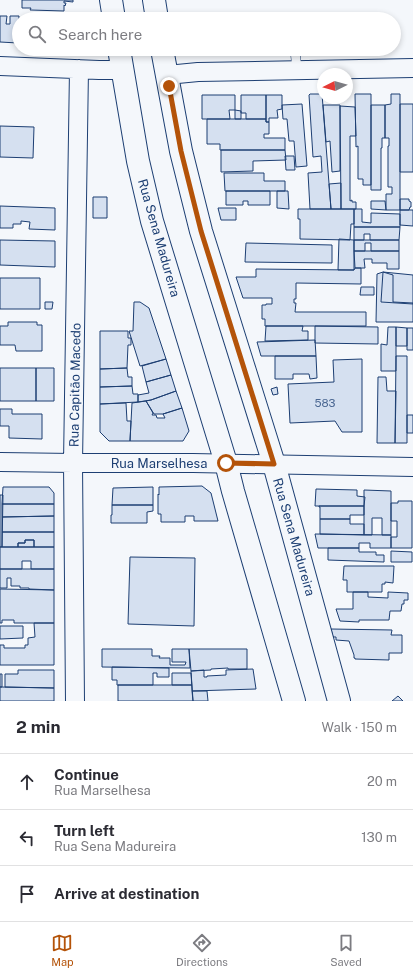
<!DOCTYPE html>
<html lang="en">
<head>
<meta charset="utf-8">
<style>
  :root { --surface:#fff; --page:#f7f7f7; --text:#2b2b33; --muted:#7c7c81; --line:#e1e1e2; --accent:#b45309 }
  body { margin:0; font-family:"Public Sans",sans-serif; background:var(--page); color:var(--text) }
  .compass { position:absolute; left:317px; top:68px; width:36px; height:36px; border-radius:50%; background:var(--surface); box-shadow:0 2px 6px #0003; rotate:265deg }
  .stop { position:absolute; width:12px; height:12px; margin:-9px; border:3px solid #b45309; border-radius:50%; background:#fff }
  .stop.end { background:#b45309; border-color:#fff; box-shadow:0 1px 4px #0008 }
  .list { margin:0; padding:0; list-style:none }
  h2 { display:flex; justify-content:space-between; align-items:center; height:52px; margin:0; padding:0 16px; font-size:17px }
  h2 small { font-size:13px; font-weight:400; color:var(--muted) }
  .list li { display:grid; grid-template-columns:26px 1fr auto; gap:12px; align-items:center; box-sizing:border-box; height:56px; padding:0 16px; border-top:1px solid var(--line) }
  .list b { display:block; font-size:15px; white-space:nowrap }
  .list p { margin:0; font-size:13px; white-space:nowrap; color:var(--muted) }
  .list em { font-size:13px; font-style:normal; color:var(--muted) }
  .icon { flex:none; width:22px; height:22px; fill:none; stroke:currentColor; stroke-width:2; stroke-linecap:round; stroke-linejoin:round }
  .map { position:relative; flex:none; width:413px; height:701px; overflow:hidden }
  .search { position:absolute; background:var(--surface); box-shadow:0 2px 6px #0003; left:12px; right:12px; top:12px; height:44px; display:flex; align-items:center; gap:10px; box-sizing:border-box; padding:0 14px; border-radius:22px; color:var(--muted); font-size:15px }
  .sheet { height:220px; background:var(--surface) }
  nav { display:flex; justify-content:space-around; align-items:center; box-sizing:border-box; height:56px; border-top:1px solid var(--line); background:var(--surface); font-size:11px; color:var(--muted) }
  nav a { display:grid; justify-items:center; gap:2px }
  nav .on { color:var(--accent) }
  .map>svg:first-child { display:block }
  .building { fill:#d5e0f0; stroke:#1d3f73 }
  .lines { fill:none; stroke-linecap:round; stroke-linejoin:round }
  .service-casing { stroke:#1d3f73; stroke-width:10 }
  .minor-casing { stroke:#1d3f73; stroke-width:20 }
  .primary-casing { stroke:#1d3f73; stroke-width:24 }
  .service { stroke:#f4f7fb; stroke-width:9 }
  .minor { stroke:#f4f7fb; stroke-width:18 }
  .primary { stroke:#f4f7fb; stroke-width:22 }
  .route { stroke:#b45309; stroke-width:5 }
  .labels { text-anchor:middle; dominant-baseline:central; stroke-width:3; stroke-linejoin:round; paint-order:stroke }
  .number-label { font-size:11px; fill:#4b6792 }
  .street-label { font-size:13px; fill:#1d3f73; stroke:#f4f7fb }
</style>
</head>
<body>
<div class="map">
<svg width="413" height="701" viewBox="0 0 413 701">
  <rect width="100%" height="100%" fill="#f4f7fb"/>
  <path class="building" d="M22 0H73V2L64 1V3H66L65 6 64 5V11L30 10 31 8H22Z
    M0 16H7L6 24H10V16H19L18 43 0 42Z
    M310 94H322L331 209H310L308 173 322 172 321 156 313 157 309 95Z
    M355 94H371V185H363V179H358V146L356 147Z
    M391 94H400V210H386V194H392V187H388V146H389V138H385V105L391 104Z
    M202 95H235V110H229L230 119H202Z
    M241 95H266V119H246V113H241Z
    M266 95H282V109L277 110 278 118H269V122H266Z
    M302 104 307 166 296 167 294 141H289L287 119H283L282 105Z
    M400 104H413V172H400Z
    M323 105H340V171L332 172 330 141 326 142Z
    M371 105H385V138H382V148H381V190H371Z
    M340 106 355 107 356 136H350V201L352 200V202H356V209H341Z
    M235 110 241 111V119H235Z
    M207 119H266V122H269V134H264V138H285V150H220V144H207Z
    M0 126 34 127 33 158 0 157Z
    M221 150H285L286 160 253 161V171L221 172Z
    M285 156H294L295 170H286Z
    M224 173H264V181H285V191H225Z
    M341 183V209H331L329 184Z
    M226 191H270V205H248V201H243V205H226Z
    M277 191H288L289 209 277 208Z
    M93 197H107V218H93Z
    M400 199H409V201L411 202V207H410L409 210H400Z
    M371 201H385L386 210 371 209Z
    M0 206 55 208V230L29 229 30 222 21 221V224H13V228H0Z
    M218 208H236V220H221Z
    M298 209H354V224H351L350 240 300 239V219H298Z
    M354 209H362V222L371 223V213L400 214V227H354Z
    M400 210H413V226L400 225Z
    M354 227H400L399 240H370V234H364V240H354Z
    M339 239 354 240V270H338Z
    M0 240 55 241V267L0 265Z
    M354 240H399V251H371V243H365V251H354Z
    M246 243 332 245V263L245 262Z
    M354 251H399V269H387V263H372V259H364L365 268H355Z
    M355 268H361V284L296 283V299H294V303H296L295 312H366V326H265V319H262V305H266V304H272V298H243L236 277H256V269L354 270Z
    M383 272 393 275V302L413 303V322H376L377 274Z
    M383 272 413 275V304L381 302Z
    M0 278H40V309H0Z
    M361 287H374V295H360Z
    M45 302H53L52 309H45Z
    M134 302H140L149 308 166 359 140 366 129 331H133Z
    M8 322H37V325H42V351H16L15 345H0V326H8Z
    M266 326H303L302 331H308V340L265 341Z
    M315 326 378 327V344L315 343Z
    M388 327H396V371H381V344L387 345Z
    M396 327 407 328V346H396Z
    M407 328H413V350H407Z
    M100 331H128V338H131V345H128L127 368 100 369Z
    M315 340 316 356H261L257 342Z
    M275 356H316L317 378 310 379 309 374H293V379H275Z
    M396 356H407V443H395Z
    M166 359 171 375 146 382 142 366Z
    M362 359V432H342L335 421 290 423 288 384 334 382 333 360Z
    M0 368H36V401H0Z
    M36 368H54V401H36Z
    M127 368 128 377H132V386L100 387V369Z
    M171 375 176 391 151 400 138 402V395L149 393 146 382Z
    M378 377H386L387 391H396L395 443H377Z
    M132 386 133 394H138V402L100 404V387Z
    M277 387 278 394 273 395 271 389Z
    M176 391 182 408 163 414H154L146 401 151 400Z
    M146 401 153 413 152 415H156L157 418H165L163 414 182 408 189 431 183 441H130L132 403Z
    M126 403 127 421H131L130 441H109L100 432V404Z
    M0 409H12V414H42V439L9 438V426H0Z
    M407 415H413V433H407Z
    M202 486 211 493 218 521H194V516H185V522H161V514H158V494L159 495V487Z
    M3 487H49L54 493V504H2Z
    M153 487V505H112L113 488Z
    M316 489 357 490V496L365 497 364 506H315Z
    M364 490 391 491V535H382V518H372V535H364Z
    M0 495H3L2 547H0Z
    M398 501H412V548H391V537H397V521H391V503H398Z
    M2 504H54V516L2 517Z
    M112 505H153V511L147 512V523H111V515H112Z
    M319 506H364V515H350V519H320V507H319Z
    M54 516V532H2V517Z
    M320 519H350V524H364V535L320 534Z
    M2 532H54V547H34V540H25V543H18V547H2Z
    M315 534 391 535V548H370V543H359V548H318Z
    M25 540H34V547H18V543H25Z
    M0 547H54V569H31V561H22V569H0Z
    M328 548H359V552H376V555H384V562L328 560Z
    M391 551 412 552V562H391Z
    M130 557 195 558 194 626 128 624Z
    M344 566H394L393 583 385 582V584H382V592H347V580H343Z
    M0 569H54V590L29 589V588H20V586H11V578H7V588H0Z
    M0 589 54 590V623H14V620H2V623H0Z
    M353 592H368V597L388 598V592L408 593V600H404V604H402L401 611H390L389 620H359V622L340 621 336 609H353Z
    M34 623H54V665H0V645H4V648H25V645H28V638L35 637Z
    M0 626H23V638L0 639Z
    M331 629 392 630 391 635H402V653H389V660L355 659V658H354V655L349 641 336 640V637H333Z
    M102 649H152V656H160L159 658H170V665H185L186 662H172V649H189L190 668 102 667Z
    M189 649H247V669H228V668L211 669V670L191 671Z
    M112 667 169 668V677H157V673H153V685H117V680H112Z
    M253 669 256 689 192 691 191 671 204 670V677H207V676L226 675V670Z
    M18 670H54V688L5 687V674H18Z
    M172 673H191L192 685H172Z
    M0 674H2V687H0Z
    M118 685H192L193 701H118Z
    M0 687 54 688V701H0Z
    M192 691H207L208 701H193Z
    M398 696 403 701H392Z"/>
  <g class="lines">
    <g class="service-casing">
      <path id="service" d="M295 50 297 70"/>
    </g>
    <g class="minor-casing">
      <path id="minor" d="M0 66 99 70H122
        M167 75 198 72 413 68
        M0 462 73 463H193L413 467
        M75 701 73 463 79 69"/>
    </g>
    <g class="primary-casing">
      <path id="primary" d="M111 0 114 19
        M154 0 157 19
        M119 49 138 161 152 221 226 463 233 491 294 701
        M162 49 181 151 201 231 274 464 339 701"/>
    </g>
    <use href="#service" class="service"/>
    <use href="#minor" class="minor"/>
    <use href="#primary" class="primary"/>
  </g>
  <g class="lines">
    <path class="route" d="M169 86 181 151 201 231 274 464 226 463"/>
  </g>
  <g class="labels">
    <g class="number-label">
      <text x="325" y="403">583</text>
    </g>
    <g class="street-label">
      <text transform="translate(159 238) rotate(74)">Rua Sena Madureira</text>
      <text transform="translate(75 385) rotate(-89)">Rua Capitão Macedo</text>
      <text x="159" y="463">Rua Marselhesa</text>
      <text transform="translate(294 537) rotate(74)">Rua Sena Madureira</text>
    </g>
  </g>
</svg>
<svg class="compass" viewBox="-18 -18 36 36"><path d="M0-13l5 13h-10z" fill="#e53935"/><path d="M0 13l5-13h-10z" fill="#7c7c81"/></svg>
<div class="stop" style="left:226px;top:463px"></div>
<div class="stop end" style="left:169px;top:86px"></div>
<div class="search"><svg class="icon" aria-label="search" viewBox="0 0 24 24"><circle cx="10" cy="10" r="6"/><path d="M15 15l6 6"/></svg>Search here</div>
</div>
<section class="sheet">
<h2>2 min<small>Walk · 150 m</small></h2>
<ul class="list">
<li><svg class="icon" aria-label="ahead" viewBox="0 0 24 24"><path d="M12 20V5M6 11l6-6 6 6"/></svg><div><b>Continue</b><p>Rua Marselhesa</p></div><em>20 m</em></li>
<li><svg class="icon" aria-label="left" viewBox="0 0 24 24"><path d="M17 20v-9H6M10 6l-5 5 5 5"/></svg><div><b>Turn left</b><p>Rua Sena Madureira</p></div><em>130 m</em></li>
<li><svg class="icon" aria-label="arrive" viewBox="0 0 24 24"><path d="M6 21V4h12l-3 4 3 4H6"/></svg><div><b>Arrive at destination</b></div></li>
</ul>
</section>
<nav>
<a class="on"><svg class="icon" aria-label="map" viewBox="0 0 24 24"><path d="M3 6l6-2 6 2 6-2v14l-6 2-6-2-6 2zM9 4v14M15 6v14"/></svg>Map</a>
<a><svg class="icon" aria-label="directions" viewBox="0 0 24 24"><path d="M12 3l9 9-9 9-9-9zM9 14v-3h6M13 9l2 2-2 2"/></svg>Directions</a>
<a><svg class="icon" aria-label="saved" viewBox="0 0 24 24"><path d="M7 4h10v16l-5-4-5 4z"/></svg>Saved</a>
</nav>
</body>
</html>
